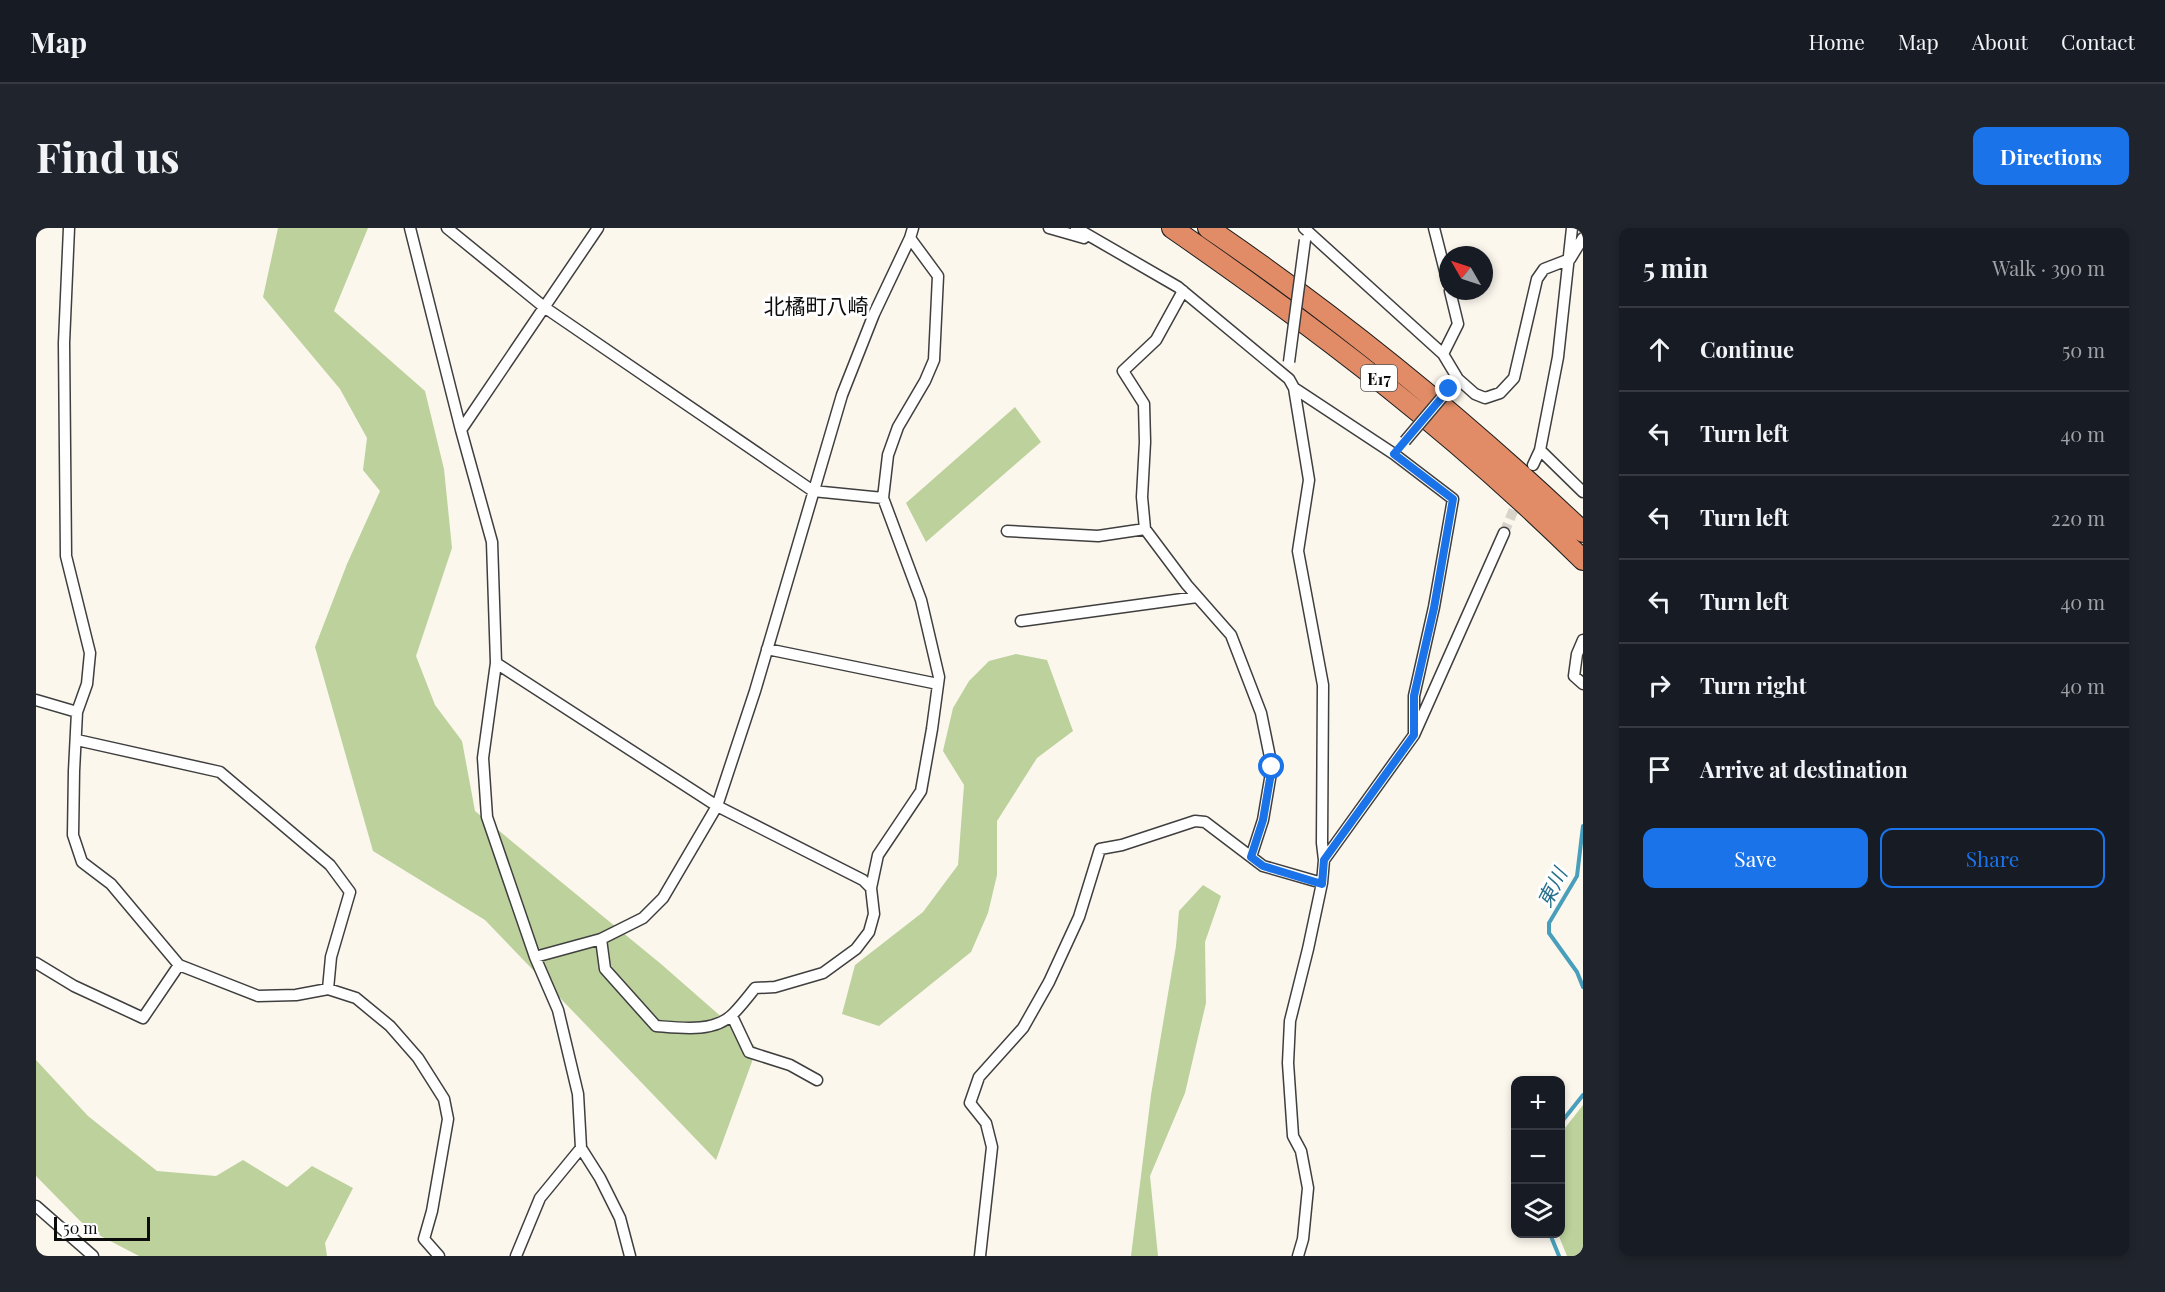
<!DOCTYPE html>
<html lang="en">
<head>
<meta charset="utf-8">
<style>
  :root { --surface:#171b24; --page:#20242c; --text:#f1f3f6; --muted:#9ea1a6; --line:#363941; --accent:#1a73e8 }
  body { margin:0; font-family:"Playfair Display","Noto Sans JP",serif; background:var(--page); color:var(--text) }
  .controls { position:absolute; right:18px; bottom:18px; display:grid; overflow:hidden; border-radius:12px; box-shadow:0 3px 9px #0003 }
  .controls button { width:54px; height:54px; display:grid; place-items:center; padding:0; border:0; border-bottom:2px solid var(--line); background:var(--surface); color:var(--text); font:30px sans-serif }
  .compass { position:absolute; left:1403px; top:18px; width:54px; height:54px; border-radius:50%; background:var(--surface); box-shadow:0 3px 9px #0003; rotate:309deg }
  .scale { position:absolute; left:18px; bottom:15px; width:96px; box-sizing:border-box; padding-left:6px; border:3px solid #0c0c0c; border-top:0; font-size:16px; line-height:21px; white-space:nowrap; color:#0c0c0c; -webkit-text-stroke:4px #fff; paint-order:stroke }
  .stop { position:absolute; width:18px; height:18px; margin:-14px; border:4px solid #1a73e8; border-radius:50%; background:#fff }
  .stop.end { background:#1a73e8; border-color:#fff; box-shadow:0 2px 6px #0008 }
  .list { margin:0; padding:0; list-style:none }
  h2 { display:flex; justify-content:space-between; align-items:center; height:78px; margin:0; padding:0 24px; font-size:26px }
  h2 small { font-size:20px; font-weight:400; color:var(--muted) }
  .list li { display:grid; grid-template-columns:39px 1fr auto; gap:18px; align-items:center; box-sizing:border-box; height:84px; padding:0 24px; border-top:2px solid var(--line) }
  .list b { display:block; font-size:22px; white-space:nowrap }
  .list em { font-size:20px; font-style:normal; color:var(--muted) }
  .actions { display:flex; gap:12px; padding:18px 24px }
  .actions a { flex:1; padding:14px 0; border:2px solid var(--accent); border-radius:12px; text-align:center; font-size:21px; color:var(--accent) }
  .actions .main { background:var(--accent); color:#fff }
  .icon { flex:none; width:33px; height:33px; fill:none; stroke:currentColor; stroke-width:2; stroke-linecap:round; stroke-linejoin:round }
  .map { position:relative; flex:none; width:1547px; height:1028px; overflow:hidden; border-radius:12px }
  header { display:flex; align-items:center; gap:36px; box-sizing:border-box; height:84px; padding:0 30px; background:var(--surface); border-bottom:2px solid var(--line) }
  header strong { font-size:28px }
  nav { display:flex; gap:33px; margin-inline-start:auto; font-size:21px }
  .intro { display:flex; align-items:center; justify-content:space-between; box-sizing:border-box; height:144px; padding:0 36px }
  h1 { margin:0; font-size:42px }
  .button { padding:15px 27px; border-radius:12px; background:var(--accent); color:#fff; font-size:21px; font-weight:700 }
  main { display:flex; gap:36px; padding:0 36px }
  aside { flex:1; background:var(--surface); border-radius:12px; box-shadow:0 3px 9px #0003 }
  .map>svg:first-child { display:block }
  .forest { fill:#bcd19c }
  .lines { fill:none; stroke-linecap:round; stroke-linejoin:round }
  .stream { stroke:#499fbb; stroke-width:4 }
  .minor-tunnel { stroke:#d8d4cb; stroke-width:10; stroke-dasharray:10 5; stroke-linecap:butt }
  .minor-casing { stroke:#3f3f3f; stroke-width:13 }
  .motorway-casing { stroke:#1d1d1d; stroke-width:22 }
  .minor { stroke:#fff; stroke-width:10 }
  .motorway { stroke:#e18c66; stroke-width:20 }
  .minor-bridge-casing { stroke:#3f3f3f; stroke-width:13; stroke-linecap:butt }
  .minor-bridge { stroke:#fff; stroke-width:10 }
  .route { stroke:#1a73e8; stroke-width:8 }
  .labels { text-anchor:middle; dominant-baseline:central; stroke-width:6; stroke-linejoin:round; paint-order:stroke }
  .shield { fill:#fff; stroke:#555; stroke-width:1.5 }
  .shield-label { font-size:16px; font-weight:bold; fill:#0c0c0c }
  .water-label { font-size:20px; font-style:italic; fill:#266f8c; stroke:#fff }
  .quarter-label { font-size:21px; fill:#0c0c0c; stroke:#fff }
</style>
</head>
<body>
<header>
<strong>Map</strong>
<nav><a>Home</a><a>Map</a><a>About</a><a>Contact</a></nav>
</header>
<div class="intro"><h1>Find us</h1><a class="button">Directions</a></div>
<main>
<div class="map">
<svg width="1547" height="1028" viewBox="0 0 1547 1028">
  <rect width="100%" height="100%" fill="#fcf7ed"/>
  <path class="forest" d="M242 0H332L298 83 389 163 408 241 416 320 380 428 399 477 426 513 439 583 625 736 721 820 680 932 449 692 337 623 279 419 311 336 344 263 327 242 331 210 304 161 227 69Z
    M979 179 1005 214 890 314 870 275Z
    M980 426 1011 432 1037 503 1001 530 961 593V647L952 685 935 724 843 798 806 786 819 737 887 684 922 637 928 557 907 523 917 480 933 453 953 433Z
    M1167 657 1185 668 1169 714 1170 775 1149 865 1114 948 1122 1028H1095L1115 867 1140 718 1143 683Z
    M0 832 52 888 121 943 180 948 207 932 251 959 276 938 317 960 289 1015 291 1028H103L53 1002 0 948Z
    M1547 877V1028H1531L1522 1006H1524L1525 905Z"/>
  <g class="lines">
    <path class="stream" d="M1547 598 1541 648 1513 695V705L1541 744 1547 759
      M1524 896 1547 867
      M1514 1006 1523 1028"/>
    <path class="minor-tunnel" d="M1468 305 1483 269"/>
    <g class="minor-casing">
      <path id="minor" d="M33 0 28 115 30 328 54 425 51 456 41 484 38 543 37 607 46 634 75 656 143 737 222 768 260 767 292 761 320 770 354 798 382 830 408 871 412 891 396 983 388 1011 403 1028
        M374 0 425 202 456 314 460 435 447 530 451 589 499 729 522 782 542 866 545 920 564 950 584 990 594 1028
        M411 0 508 79 777 263 847 270
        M1013 0 1048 10
        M1040 0 1142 59 1253 151 1258 160 1273 252 1262 323 1287 457 1286 615 1288 632 1286 655 1272 721 1254 793 1252 835 1257 908 1265 923 1272 960 1267 1011 1262 1028
        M1268 0 1407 126 1422 151 1439 166 1449 170 1464 165 1478 150 1501 51 1508 41 1534 31 1547 10
        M1398 0 1412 55
        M1147 63 1120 112 1087 143 1108 176 1109 214 1106 269 1109 301 1151 357 1195 407 1225 485 1236 539 1227 592 1215 629
        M1407 126 1422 96 1414 63
        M1258 160 1358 226 1417 271 1398 379 1378 468V507
        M425 202 562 0
        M1504 222 1547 264
        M1497 237 1504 222 1522 129 1536 0
        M971 303 1062 308 1109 301
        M985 393 1161 369
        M1547 412 1541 426 1538 448 1547 456
        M731 421 902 456
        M460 435 681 578 827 652 835 660
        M0 472 41 484
        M41 512 184 544 294 637 314 664 295 729 292 761
        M1288 632 1378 507 1468 305
        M565 711 569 741 620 798C645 800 678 805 697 786 705 778 712 769 719 760L739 759 787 745 820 721 833 704 838 686 835 660 842 627 885 563 896 501 903 449 885 372 847 270 852 227 862 199 889 153 898 132 902 48 874 10 877 0
        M499 729 565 711 607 690 627 670 681 578 719 463 806 167 838 86 874 10
        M0 735 38 758 107 790 143 737
        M696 788 713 824 754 837 781 852
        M0 978 57 1028
        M480 1028 504 970 545 920
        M944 1028 956 919 950 895 934 875 943 849 987 800 1013 754 1043 689 1064 621 1086 617 1159 593 1169 594 1227 638 1286 655"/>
    </g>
    <g class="motorway-casing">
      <path id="motorway" d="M1136 0C1282 101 1421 207 1547 332
        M1172 0C1307 92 1428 191 1547 304"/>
    </g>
    <use href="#minor" class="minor"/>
    <use href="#motorway" class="motorway"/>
    <g class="minor-bridge-casing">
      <path id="minor-bridge" d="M1253 134 1269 12
        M1369 213 1413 161"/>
    </g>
    <use href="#minor-bridge" class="minor-bridge"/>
  </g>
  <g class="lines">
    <path class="route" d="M1236 539 1227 592 1215 629 1227 638 1286 656 1288 632 1378 507V468L1398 380 1417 271 1358 226 1413 161"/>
  </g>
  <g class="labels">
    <rect class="shield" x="1325" y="137" width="36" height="26" rx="4.5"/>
    <g class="shield-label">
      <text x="1343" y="150">E17</text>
    </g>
    <g class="water-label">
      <text transform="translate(1515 659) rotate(-63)">東川</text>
    </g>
    <g class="quarter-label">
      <text x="780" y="77">北橘町八崎</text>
    </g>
  </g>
</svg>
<div class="controls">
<button>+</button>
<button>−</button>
<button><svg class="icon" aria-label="layers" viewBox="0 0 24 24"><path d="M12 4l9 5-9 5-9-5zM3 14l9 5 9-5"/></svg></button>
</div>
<svg class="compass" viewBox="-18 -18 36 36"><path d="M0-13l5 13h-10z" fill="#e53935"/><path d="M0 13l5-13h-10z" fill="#9ea1a6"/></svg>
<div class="scale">50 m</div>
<div class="stop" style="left:1236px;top:539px"></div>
<div class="stop end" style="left:1413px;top:161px"></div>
</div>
<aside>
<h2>5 min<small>Walk · 390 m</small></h2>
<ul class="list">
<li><svg class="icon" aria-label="ahead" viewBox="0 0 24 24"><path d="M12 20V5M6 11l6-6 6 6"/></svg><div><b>Continue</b></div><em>50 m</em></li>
<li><svg class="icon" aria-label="left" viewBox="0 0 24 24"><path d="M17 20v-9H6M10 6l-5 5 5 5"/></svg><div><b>Turn left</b></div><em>40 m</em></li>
<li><svg class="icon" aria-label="left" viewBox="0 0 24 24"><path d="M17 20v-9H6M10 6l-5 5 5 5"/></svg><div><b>Turn left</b></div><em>220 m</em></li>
<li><svg class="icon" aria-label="left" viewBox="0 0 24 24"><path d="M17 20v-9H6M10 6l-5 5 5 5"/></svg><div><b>Turn left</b></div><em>40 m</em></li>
<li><svg class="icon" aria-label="right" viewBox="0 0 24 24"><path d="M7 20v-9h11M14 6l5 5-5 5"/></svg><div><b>Turn right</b></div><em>40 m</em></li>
<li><svg class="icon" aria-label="arrive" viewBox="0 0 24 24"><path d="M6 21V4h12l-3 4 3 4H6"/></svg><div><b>Arrive at destination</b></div></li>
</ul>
<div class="actions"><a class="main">Save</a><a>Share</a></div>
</aside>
</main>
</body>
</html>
